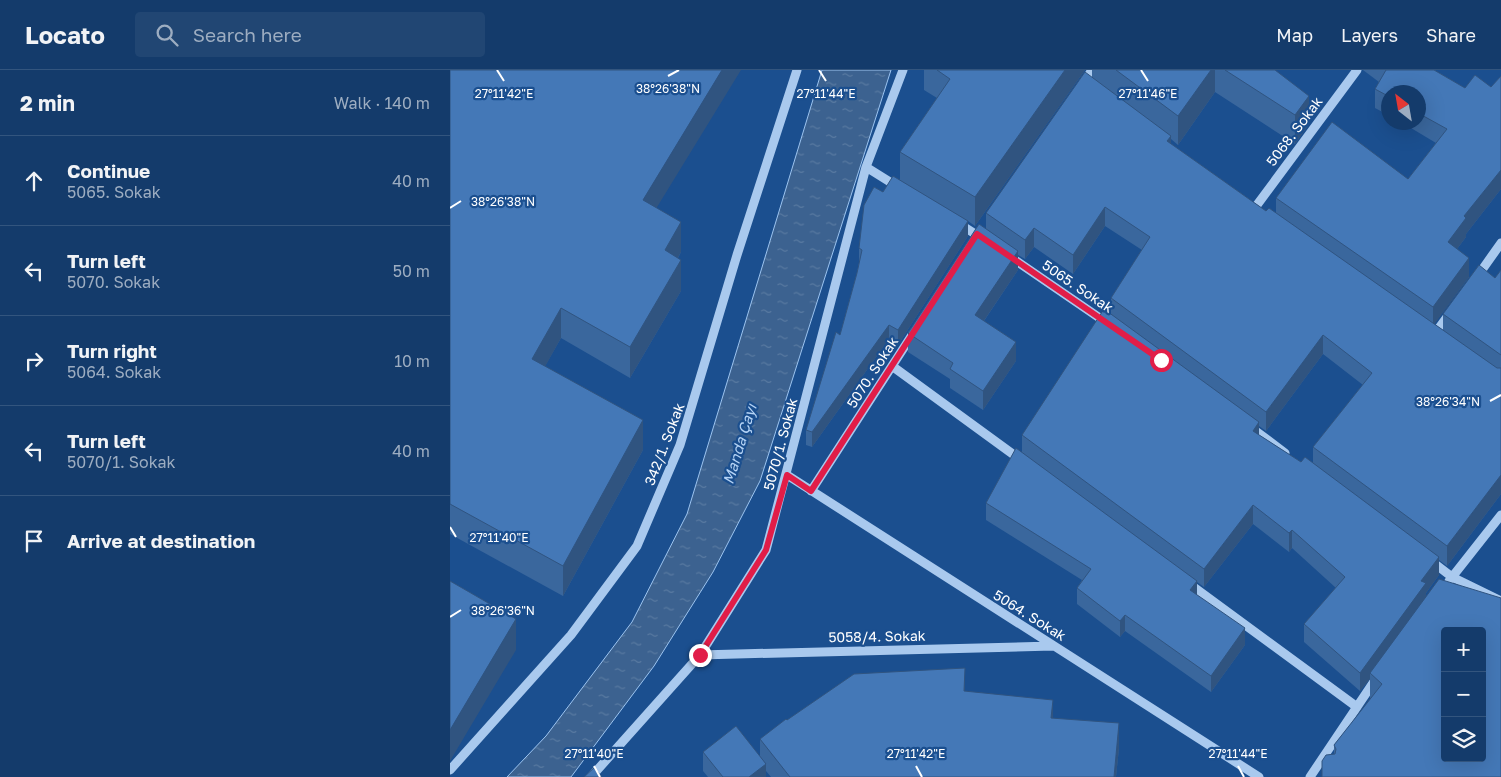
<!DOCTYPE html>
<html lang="en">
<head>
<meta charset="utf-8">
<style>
  :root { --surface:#143b6b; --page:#214673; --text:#f1f3f6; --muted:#9dadc1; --line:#33557e }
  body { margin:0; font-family:"Golos Text",sans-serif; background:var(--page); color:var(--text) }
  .controls { position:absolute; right:15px; bottom:15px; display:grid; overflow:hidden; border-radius:5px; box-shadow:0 5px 20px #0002 }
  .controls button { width:45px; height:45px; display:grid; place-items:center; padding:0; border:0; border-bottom:1px solid var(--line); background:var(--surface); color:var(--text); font:25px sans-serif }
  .compass { position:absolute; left:931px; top:15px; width:45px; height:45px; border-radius:50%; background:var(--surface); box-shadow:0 5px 20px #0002; rotate:329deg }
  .stop { position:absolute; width:15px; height:15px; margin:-11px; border:4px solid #e11d48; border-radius:50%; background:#fff }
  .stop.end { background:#e11d48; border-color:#fff; box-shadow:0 1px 5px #0008 }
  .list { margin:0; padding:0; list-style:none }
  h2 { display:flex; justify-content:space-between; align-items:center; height:65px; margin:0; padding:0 20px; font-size:21px }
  h2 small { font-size:16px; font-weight:400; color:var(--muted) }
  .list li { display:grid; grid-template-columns:32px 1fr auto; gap:15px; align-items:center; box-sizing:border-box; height:90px; padding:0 20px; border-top:1px solid var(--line) }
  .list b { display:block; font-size:19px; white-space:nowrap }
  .list p { margin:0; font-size:16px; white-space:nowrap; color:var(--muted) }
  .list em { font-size:16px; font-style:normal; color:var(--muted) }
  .icon { flex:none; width:28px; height:28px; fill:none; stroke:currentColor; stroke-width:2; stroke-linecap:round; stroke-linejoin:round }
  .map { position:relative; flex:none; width:1051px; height:707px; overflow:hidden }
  header { display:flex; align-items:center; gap:30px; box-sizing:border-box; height:70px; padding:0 25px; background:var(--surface); border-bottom:1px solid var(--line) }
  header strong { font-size:24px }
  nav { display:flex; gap:28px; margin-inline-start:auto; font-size:18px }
  .search { width:350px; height:45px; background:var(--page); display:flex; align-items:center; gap:12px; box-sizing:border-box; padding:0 18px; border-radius:5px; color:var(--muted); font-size:19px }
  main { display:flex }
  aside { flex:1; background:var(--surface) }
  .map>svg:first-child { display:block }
  .water { fill:url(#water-ripples); stroke:#9cc4f0 }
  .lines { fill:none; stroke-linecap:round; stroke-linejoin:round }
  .minor { stroke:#a9c9ee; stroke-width:9 }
  .wall { fill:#3a679d; fill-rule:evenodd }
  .shaded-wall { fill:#305480 }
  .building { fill:#4478b7; stroke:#305480; fill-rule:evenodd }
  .route { stroke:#e11d48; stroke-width:6 }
  .ticks { fill:none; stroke:#fff; stroke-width:2 }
  .labels { text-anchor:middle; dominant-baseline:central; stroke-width:4.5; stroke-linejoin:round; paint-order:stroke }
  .street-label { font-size:14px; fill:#fff; stroke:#1b4f8f }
  .water-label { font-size:15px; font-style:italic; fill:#b5d3f5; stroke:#1b4f8f }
  .ticks-label { font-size:12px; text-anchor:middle; fill:#fff; stroke:#1b4f8f; stroke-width:4.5; stroke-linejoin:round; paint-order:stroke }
</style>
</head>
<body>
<header>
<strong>Locato</strong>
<div class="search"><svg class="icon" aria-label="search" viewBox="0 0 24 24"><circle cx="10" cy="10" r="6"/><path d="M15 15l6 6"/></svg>Search here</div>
<nav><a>Map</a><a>Layers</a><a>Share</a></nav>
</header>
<main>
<aside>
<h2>2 min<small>Walk · 140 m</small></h2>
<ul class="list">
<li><svg class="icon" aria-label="ahead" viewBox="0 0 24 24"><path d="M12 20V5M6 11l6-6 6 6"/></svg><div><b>Continue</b><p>5065. Sokak</p></div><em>40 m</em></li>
<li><svg class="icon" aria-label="left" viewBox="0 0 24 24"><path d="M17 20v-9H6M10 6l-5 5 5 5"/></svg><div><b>Turn left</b><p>5070. Sokak</p></div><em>50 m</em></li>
<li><svg class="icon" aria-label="right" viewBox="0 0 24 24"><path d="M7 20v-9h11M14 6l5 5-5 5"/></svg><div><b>Turn right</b><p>5064. Sokak</p></div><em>10 m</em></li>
<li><svg class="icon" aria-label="left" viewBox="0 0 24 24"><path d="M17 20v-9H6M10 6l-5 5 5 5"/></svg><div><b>Turn left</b><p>5070/1. Sokak</p></div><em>40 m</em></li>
<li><svg class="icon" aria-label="arrive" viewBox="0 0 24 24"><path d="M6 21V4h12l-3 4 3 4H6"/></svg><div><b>Arrive at destination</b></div></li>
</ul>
</aside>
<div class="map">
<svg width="1051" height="707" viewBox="0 0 1051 707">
  <defs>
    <pattern id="water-ripples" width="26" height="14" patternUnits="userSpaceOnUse" patternTransform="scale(1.25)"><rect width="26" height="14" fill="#3c6290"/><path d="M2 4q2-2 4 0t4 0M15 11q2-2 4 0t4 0" fill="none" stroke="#597aa1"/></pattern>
  </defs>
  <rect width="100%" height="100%" fill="#1b4f8f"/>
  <path class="water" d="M372 0H441L310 411 263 502 204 596 121 707H57L96 666 182 552 237 444Z"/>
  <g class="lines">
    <path class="minor" d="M633 13 642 0
      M416 97 448 117
      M804 139 907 0
      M508 153 533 169
      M559 186 657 253
      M1027 207 1051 173
      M984 265 1000 243
      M442 296 571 390
      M799 356 835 383
      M337 405 809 707
      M361 421 464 262
      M980 490 1002 507 1051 531
      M999 511 1051 445
      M738 513 907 637
      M250 585 603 576
      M0 700 121 565 187 476 230 375 287 185 347 0
      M141 707 250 585 316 480 416 97 453 0
      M860 707 925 610"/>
  </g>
  <path class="wall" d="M0 0 207 138 231 182 228 188 231 221 180 308 111 268 95 296 193 380 113 526 0 464Z
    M474 0H635L525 156 518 151V166L448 275 439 269 362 377 356 375V360L390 265 407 203 409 193V178L433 122 450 110V82L487 28 474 20Z
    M642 0H825L859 54 845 74 765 22 728 75 721 69V74L816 141 826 143V128L958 109 986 73 951 52H968V22H938V45L925 38V19L929 12 913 0H984L1015 18 1041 17 1051 6V119L1016 164V167L1007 179 1019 207 984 254 993 260V244L1045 208 1051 200V424L997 496 989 490V505L976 523V526L1051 707 884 684V675L920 630V609L910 621 854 572V554L886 518 842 478 839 482 803 454 754 517 747 512V525L795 575 761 622 675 561 670 567 627 534V518L632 510 536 450V433L572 383V365L661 244V228L692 180 655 156 623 204 584 177 575 189 568 185V200L534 251 566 291 533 340 500 318V309L458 282V263L536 159V143L642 7ZM873 284 913 315 863 377V392H851L809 365V356L816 361Z
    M515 621 603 648 669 678 666 707H321L316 701V707H258L253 701V682L310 686V669L337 650Z"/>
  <path class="shaded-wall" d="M272 0H291L193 160V130Z
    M615 0H635L525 156V127Z
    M761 0H765V22L728 75V46Z
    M859 26V54L845 74V45Z
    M721 66V85L717 71Z
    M1051 100V119L1016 164V167L998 191V172L1014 146Z
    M655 137V156L623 204V185Z
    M518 151V166L448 275V260Z
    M231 152V182L215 211V180Z
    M584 158V177L575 189V170Z
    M568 181V200L525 264V245Z
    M1019 188V207L983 256V237Z
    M231 190V221L180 308V277Z
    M111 238V268L82 320V289Z
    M439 255V269L362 377V362Z
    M873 265V284L816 361V342Z
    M566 272V291L533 340V321Z
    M193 350V380L113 526V496Z
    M809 352V371L803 361Z
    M1051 405V424L997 496V476Z
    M803 435V454L754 517V499Z
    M842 460V478L839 482V463Z
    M989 487V505L976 523V532L920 603V609L910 621V603L971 511Z
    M747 511V527L740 520Z
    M675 545V561L670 567V551Z
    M66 549V580L0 691V660Z
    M795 558V575L761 622V606Z
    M515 598V623L514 621Z
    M603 630V654L601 648Z
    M669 653V678L666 707H664Z
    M316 694V707H299Z"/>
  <path class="building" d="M0 0H272L193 130 231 152 215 180 231 190 180 277 111 238 82 289 193 350 113 496 0 434Z
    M487 0H615L525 127 450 82 500 9Z
    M666 0H761L728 46Z
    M775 0H825L859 26 845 45Z
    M936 0H984L1015 18 1025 5 1041 17 1051 6V100L1014 146 1016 148 998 172 1019 188 983 237 826 128 882 52 958 109 997 59 968 43V22H938V26L925 19Z
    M635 2 721 66 717 71 816 141 819 138 1047 298H1051V405L997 476 863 377 922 303 873 265 816 342 661 228 700 167 655 137 623 185 584 158 575 170 536 143Z
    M443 106 518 151 448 260 439 255 362 362 356 360 386 262 390 265 407 203 412 180 409 178 414 135 424 117 433 122Z
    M529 154 568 181 525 245 566 272 533 321 500 299 503 293 458 263Z
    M1029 195 1045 208 1051 200V285L993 244Z
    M654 239 809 352 803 361 851 392 855 387 989 487 971 511 976 513 910 603 854 554 895 507 842 460 839 463 803 435 754 499 572 365Z
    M566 378 747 511 740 520 795 558 761 606 675 545 670 551 627 518 641 499 536 433Z
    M989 509 1051 528V707H872V691L876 685 885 684 886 679 884 675 932 614 920 603ZM995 561H1032V688H995Z
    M0 511 66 549 0 660Z
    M515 598 514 621 603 630 601 648 669 653 664 707H340L310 669 336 649 337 650 404 604Z
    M286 656 316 694 299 707H273L253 682Z
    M144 698 152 707H134Z"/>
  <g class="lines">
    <path class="route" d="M250 585 316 480 337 405 361 421 527 164 711 290"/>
  </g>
  <path class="ticks" d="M47 0 54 11M369 0 376 11M691 0 698 11M218 6 229 0M0 138 11 131M1040 331 1051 325M0 457 6 467M0 547 11 540M144 696 150 707M466 696 472 707M788 696 794 707"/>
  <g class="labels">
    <g class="street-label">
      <text transform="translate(844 61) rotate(-53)">5068. Sokak</text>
      <text transform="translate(628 216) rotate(34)">5065. Sokak</text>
      <text transform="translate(422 302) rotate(-57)">5070. Sokak</text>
      <text transform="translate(214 374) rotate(-69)">342/1. Sokak</text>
      <text transform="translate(330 374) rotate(-75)">5070/1. Sokak</text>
      <text transform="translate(580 545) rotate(32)">5064. Sokak</text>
      <text transform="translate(427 566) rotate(-1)">5058/4. Sokak</text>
    </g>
    <g class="water-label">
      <text transform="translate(289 374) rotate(-73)">Manda Çayı</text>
    </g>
  </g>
  <g class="ticks-label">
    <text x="218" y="23">38°26'38"N</text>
    <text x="54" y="28">27°11'42"E</text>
    <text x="376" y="28">27°11'44"E</text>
    <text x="698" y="28">27°11'46"E</text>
    <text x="53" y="136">38°26'38"N</text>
    <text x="998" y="336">38°26'34"N</text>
    <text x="49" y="472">27°11'40"E</text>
    <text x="53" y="545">38°26'36"N</text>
    <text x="144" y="688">27°11'40"E</text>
    <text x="466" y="688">27°11'42"E</text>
    <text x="788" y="688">27°11'44"E</text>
  </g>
</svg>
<div class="controls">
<button>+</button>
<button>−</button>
<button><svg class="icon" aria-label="layers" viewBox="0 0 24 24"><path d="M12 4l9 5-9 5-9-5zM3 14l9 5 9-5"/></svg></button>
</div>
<svg class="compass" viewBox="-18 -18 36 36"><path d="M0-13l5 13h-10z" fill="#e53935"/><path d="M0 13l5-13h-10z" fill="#9dadc1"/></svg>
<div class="stop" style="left:711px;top:290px"></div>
<div class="stop end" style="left:250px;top:585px"></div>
</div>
</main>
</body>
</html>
